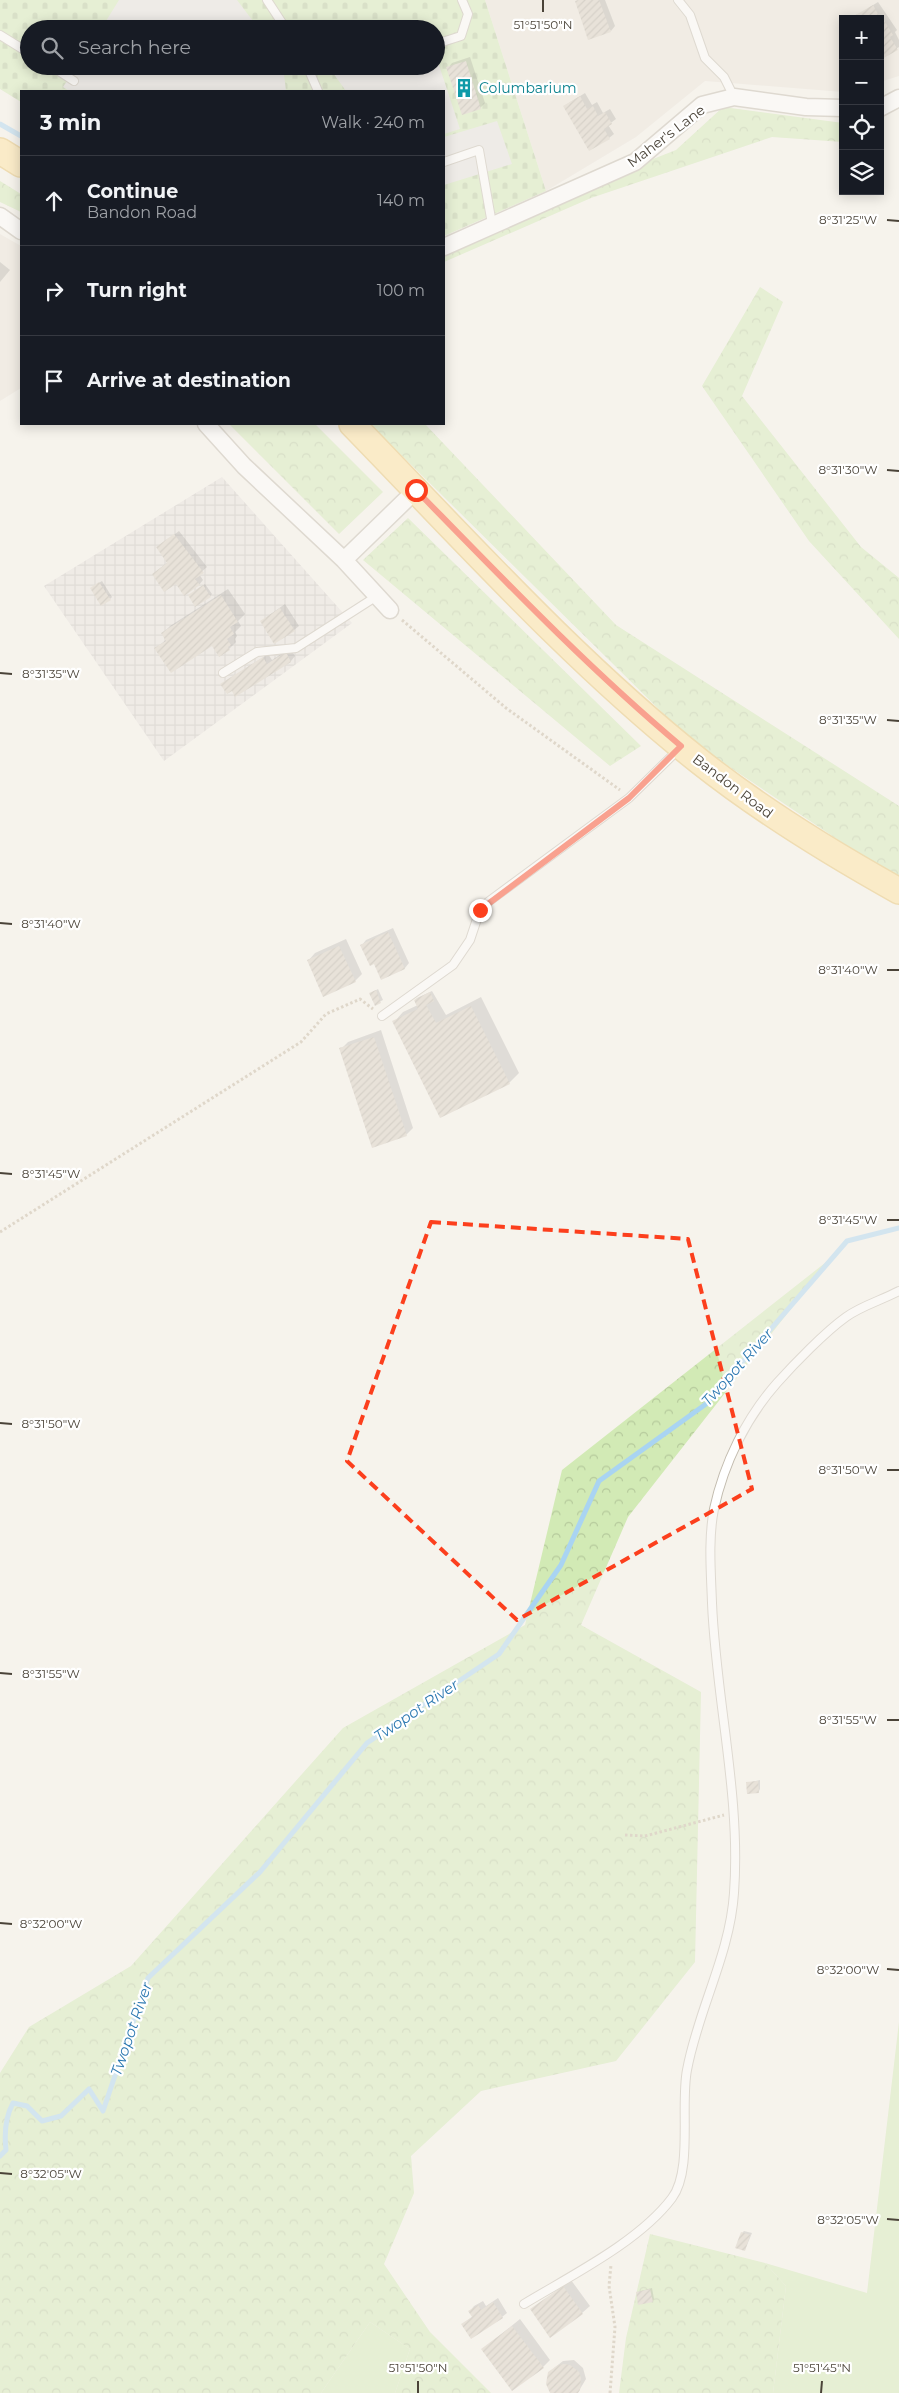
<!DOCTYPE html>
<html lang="en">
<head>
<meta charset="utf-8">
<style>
  :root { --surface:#171b24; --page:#20242c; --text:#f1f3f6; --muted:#9ea1a6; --line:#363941 }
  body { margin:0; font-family:Montserrat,sans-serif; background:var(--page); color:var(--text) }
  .controls { position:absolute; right:15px; top:15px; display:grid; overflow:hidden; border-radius:0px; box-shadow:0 2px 12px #0003 }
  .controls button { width:45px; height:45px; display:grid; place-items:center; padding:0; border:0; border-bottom:1px solid var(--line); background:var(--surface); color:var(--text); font:25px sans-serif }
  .stop { position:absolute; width:15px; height:15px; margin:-11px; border:4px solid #fc3f1d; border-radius:50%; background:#fff }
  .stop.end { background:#fc3f1d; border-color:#fff; box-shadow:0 1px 5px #0008 }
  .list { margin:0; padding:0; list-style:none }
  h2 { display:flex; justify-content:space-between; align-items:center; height:65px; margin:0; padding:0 20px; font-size:21px }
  h2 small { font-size:16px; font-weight:400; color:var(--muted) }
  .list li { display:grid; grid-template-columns:32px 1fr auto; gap:15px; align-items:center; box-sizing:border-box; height:90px; padding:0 20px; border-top:1px solid var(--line) }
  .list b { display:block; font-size:19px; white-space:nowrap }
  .list p { margin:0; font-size:16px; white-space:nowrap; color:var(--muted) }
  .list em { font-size:16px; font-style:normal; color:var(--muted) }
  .icon { flex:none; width:28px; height:28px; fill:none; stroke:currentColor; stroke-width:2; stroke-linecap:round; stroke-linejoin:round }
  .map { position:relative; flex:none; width:899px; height:2393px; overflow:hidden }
  .search { position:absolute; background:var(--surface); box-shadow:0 2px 12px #0003; left:20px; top:20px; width:425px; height:55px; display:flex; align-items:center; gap:12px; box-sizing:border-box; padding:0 18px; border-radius:28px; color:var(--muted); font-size:19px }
  .panel { position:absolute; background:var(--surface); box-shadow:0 2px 12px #0003; left:20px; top:90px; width:425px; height:335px; border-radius:0px }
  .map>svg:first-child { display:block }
  .residential { fill:#eae5da }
  .industrial { fill:url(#industrial-grid) }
  .grass { fill:#d2eab5 }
  .forest { fill:url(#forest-crowns) }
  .cemetery { fill:url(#cemetery-stones); fill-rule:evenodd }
  .parking { fill:#e5e3e0 }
  .shadow { fill:#0003 }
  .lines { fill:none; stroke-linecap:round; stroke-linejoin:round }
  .stream { stroke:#a9d4f2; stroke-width:5 }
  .building { fill:url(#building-hatch) }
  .service-casing { stroke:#c2bbae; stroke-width:10 }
  .minor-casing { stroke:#c2bbae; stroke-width:19 }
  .primary-casing { stroke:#e6c16a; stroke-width:28 }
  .path { stroke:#c4b79f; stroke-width:3; stroke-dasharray:2.5 2.5; stroke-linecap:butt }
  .service { stroke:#fff; stroke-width:8 }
  .minor { stroke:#fff; stroke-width:16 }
  .primary { stroke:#ffe39c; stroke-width:25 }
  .route { stroke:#fc3f1d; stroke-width:6 }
  .marked { fill:none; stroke:#fc3f1d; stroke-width:4; stroke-dasharray:10 6; stroke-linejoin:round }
  .ticks { fill:none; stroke:#4b4439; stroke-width:2 }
  .labels { text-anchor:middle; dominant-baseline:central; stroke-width:4.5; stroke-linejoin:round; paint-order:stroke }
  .culture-label { font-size:14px; fill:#0d838f; stroke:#fff; text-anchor:start }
  .street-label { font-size:14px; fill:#4b4439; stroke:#fff }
  .water-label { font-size:15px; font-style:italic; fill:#2e7ab2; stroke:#fff }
  .ticks-label { font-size:12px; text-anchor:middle; fill:#4b4439; stroke:#fff; stroke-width:4.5; stroke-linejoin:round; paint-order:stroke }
</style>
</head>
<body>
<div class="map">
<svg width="899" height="2393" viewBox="0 0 899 2393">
  <defs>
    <pattern id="industrial-grid" width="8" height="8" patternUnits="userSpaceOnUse" patternTransform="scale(1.25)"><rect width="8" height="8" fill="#e6e2dd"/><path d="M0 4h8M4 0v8" fill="none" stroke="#c7c3be"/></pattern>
    <pattern id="forest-crowns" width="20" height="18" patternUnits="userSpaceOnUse" patternTransform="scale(1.25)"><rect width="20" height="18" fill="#d2eab5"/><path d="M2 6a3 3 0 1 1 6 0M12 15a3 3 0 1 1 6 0" fill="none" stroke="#b6ca9c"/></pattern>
    <pattern id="cemetery-stones" width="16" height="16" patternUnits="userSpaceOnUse" patternTransform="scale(1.25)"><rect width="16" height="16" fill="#d2eab5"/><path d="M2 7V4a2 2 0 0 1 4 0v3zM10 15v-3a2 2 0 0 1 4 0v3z" fill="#b6ca9c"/></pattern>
    <pattern id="building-hatch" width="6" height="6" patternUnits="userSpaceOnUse" patternTransform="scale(1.25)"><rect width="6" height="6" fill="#d8cfc1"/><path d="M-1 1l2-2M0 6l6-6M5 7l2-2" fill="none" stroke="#b1aa9e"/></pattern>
  </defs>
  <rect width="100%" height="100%" fill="#f6f3ec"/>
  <path class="residential" d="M485 0H899V76L880 82V19H843V92L705 81 636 137 546 191Z
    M0 234 21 246V388L0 401Z"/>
  <path class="industrial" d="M222 477 352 623 164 761 44 586Z"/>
  <path class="grass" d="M899 2022V2393H773L786 2286 765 2263 867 2293Z
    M370 2322 410 2349 395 2393H321Z"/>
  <path class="forest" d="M723 107 843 123V142L772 137 591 198 444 262V241L676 150Z
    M0 181 21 194V212L0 202Z
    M760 287 783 302 742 396 861 547 899 578V639L809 541 702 386Z
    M229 424H315L383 492 339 534Z
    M370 424H425L616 625 899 806V877L883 870 691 741Z
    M408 518 641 746 610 766 363 560Z
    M830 1259 628 1517 581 1625 701 1692 695 1962 616 2061 481 2091 411 2156 414 2193 384 2264 430 2332 491 2393H395L410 2349 370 2322 321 2393H0V2073L29 2027 131 1966 343 1728 525 1625 562 1470Z
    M650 2234 765 2263 786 2286 773 2393H619L626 2338Z"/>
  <path class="cemetery" d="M0 0H485L546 191 444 236V91H21V102L0 89ZM29 29H436V66H29Z"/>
  <path class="parking" d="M119 0H237L259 29H101Z
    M436 56 460 129 444 134V91H346L328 66H436Z
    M77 66H283L286 91H69L63 87Z
    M497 121 512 164 444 185V137Z"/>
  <path class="shadow" d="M578 0H605L615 26 611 31Z
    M878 2 897 30 895 32 899 40V47L880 59V19L854 17Z
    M470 57 485 103 480 108 448 68 452 63Z
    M585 93 592 105 597 102 603 113 610 109 616 119 608 125 614 134 609 138 564 106Z
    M0 262 10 270 0 282Z
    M179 531 207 567 199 574 203 580 199 585 176 582 153 574 168 562 158 547Z
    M102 581 112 597 110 599 94 586Z
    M205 584 212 594 210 596 191 594Z
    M228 589 245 614 238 621 241 626 235 632 237 636 235 639 236 642 229 649 213 645 156 648 167 639 163 633 170 626Z
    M285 604 299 626 294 630 261 621Z
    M290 648 295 656 291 661 236 695 232 689 222 684 268 654 272 660Z
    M393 928 409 963 405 968 382 978 374 962 362 945 366 940Z
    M346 939 362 974 355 981 308 961 315 953Z
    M378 989 383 1000 375 1004 371 993Z
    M432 991 446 1015 481 997 519 1073 509 1083 394 1022 403 1012 418 1005 415 1000 417 998Z
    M381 1030 413 1128 406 1135 341 1049 348 1042Z
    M760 1780V1789L759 1791 747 1783Z
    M744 2231 752 2233 745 2250 742 2233Z
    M571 2280 590 2306 582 2313 532 2310Z
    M652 2288 654 2299 652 2301 637 2292Z
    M498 2298 507 2313 502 2317 463 2324 473 2316 470 2311 474 2306 483 2301 486 2306Z
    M520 2319 550 2360 543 2367 483 2349Z
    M574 2360 583 2368 586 2379 580 2389 576 2393H552L554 2368 563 2361Z"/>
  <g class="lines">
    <path class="stream" d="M0 124 21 136
      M0 2156 6 2150C4 2133 5 2118 13 2103L27 2106 42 2121 61 2116 89 2089 103 2111 148 1978 260 1872 367 1743 499 1654 561 1565 599 1481 706 1404 847 1241 899 1228"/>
  </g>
  <path class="building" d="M578 0H599L611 32 588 40 575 1Z
    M873 5 879 16 881 15 893 35 890 37 898 50 880 60V19L852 17Z
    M466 61 481 109 462 115 446 67Z
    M580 96 587 109 593 106 598 116 605 112 612 124 604 129 610 139 589 151 563 106Z
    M174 534 204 573 195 579 200 585 184 596 176 584 164 592 152 574 167 563 156 547Z
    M99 582 111 600 101 606 90 588Z
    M203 585 211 597 195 607 188 595Z
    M221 595 238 622 230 627 234 634 227 639 231 645 228 647 230 650 219 657 212 646 171 673 154 648 166 641 161 633Z
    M280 608 295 631 274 644 260 621Z
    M286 652 291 662 235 697 232 691 227 694 220 684 263 657 267 664Z
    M388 932 405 969 381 980 374 964 370 966 360 945Z
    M339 946 356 982 323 997 307 960Z
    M376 990 381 1003 375 1006 369 993Z
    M430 992 434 1001 426 1005 436 1023 471 1006 510 1084 440 1118 392 1021 418 1009 414 1000Z
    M374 1037 407 1136 372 1148 339 1048Z
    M758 1781 759 1793 747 1794 746 1782Z
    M741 2232 750 2235 745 2251 735 2248Z
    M563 2286 583 2314 550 2338 530 2309Z
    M650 2289 653 2302 638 2305 636 2292Z
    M493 2302 503 2318 471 2339 461 2324 472 2317 468 2311 478 2305 481 2310Z
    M512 2326 544 2368 512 2391 481 2349Z
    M564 2364 570 2365 579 2372 581 2378 580 2390 578 2393H550L546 2384 548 2372 558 2365Z"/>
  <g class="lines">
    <g class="service-casing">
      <path id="service" d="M267 0 286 29
        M678 0 690 15 705 58 724 77 734 97
        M0 35 29 53
        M436 44 461 36 468 14 462 0
        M51 66 74 81
        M307 66 318 91
        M444 162 479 150 492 224
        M223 673 257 652 296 648 377 596
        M382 1016 453 965 470 940 480 910 488 902 629 798 679 749
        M524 2304C570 2276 639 2242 672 2198 693 2170 680 2105 687 2070 698 2010 730 1954 734 1893 741 1796 716 1700 712 1603 711 1573 708 1539 714 1509 724 1463 746 1418 777 1383 794 1364 825 1332 846 1317 861 1306 882 1300 899 1291"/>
    </g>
    <g class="minor-casing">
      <path id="minor" d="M880 108 899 98
        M0 216 21 231
        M444 247 635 162 702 105 734 97 806 107 843 108
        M206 424 244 466 344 560 390 610
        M344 560 416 490"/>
    </g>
    <g class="primary-casing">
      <path id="primary" d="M0 151 21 164
        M352 424C464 539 573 661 699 761 762 811 829 852 899 891"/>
    </g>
    <path class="path" d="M402 620 506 708 620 790
      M0 1232 301 1042 326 1014 360 999 373 1009
      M625 1835 645 1836 724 1815
      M610 2393 615 2327 609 2286 611 2265"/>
    <use href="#service" class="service"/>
    <use href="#minor" class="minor"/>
    <use href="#primary" class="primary"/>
  </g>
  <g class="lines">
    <path class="route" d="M416 490C502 578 587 667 681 746L629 798 480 910"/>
  </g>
  <path d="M0 0H899V2393H0ZM431 1222 688 1239 752 1489 517 1620 347 1461Z" fill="#f6f3ec" fill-opacity=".55" fill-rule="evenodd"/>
  <path class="marked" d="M431 1222 688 1239 752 1489 517 1620 347 1461Z"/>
  <path class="ticks" d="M543 12V0M887 220 899 221M887 470 899 471M0 673 12 674M887 720 899 721M0 923 12 924M887 970H899M0 1173 12 1174M887 1220H899M0 1423 12 1424M887 1470H899M0 1673 12 1674M887 1720H899M0 1923 12 1924M887 1969 899 1970M0 2173 12 2174M887 2219 899 2220M418 2393V2381M821 2393 822 2381"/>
  <defs>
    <g id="building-bare" transform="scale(1.5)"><path d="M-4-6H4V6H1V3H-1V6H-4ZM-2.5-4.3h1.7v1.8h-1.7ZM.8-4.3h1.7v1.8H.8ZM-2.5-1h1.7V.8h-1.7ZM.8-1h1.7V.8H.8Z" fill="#0f9aa8" stroke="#fff" stroke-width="2.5" paint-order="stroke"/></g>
  </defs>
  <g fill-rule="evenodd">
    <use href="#building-bare" x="464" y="88"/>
  </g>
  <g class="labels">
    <g class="culture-label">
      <text x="479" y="88">Columbarium</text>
    </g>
    <g class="street-label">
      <text transform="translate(666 136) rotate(-37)">Maher's Lane</text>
      <text transform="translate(733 786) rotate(37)">Bandon Road</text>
    </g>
    <g class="water-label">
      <text transform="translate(737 1367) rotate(-48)">Twopot River</text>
      <text transform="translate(416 1710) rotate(-34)">Twopot River</text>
      <text transform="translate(131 2029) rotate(-71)">Twopot River</text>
    </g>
  </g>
  <g class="ticks-label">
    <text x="543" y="29">51°51'50"N</text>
    <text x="848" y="224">8°31'25"W</text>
    <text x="848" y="474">8°31'30"W</text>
    <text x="51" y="678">8°31'35"W</text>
    <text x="848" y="724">8°31'35"W</text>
    <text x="51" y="928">8°31'40"W</text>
    <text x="848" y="974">8°31'40"W</text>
    <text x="51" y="1178">8°31'45"W</text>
    <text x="848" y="1224">8°31'45"W</text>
    <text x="51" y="1428">8°31'50"W</text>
    <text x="848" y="1474">8°31'50"W</text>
    <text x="51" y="1678">8°31'55"W</text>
    <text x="848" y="1724">8°31'55"W</text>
    <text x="51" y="1928">8°32'00"W</text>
    <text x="848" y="1974">8°32'00"W</text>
    <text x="51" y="2178">8°32'05"W</text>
    <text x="848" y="2224">8°32'05"W</text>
    <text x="418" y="2372">51°51'50"N</text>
    <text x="822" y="2372">51°51'45"N</text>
  </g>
</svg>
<div class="controls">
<button>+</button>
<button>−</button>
<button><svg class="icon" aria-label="locate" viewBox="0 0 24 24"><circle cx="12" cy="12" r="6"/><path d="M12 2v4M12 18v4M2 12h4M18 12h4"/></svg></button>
<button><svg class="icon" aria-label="layers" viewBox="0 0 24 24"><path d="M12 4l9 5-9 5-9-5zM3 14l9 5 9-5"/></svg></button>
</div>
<div class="stop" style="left:416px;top:490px"></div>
<div class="stop end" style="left:480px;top:910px"></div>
<div class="search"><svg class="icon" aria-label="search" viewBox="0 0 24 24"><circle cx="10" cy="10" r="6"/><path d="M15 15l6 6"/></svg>Search here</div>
<section class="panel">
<h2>3 min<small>Walk · 240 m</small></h2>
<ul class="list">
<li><svg class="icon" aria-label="ahead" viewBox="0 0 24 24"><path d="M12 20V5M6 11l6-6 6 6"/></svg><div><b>Continue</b><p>Bandon Road</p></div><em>140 m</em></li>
<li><svg class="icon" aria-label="right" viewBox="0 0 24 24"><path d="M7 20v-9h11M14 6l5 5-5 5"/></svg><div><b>Turn right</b></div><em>100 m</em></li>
<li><svg class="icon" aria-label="arrive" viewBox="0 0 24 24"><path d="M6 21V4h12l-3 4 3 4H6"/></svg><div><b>Arrive at destination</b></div></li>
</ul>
</section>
</div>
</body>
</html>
